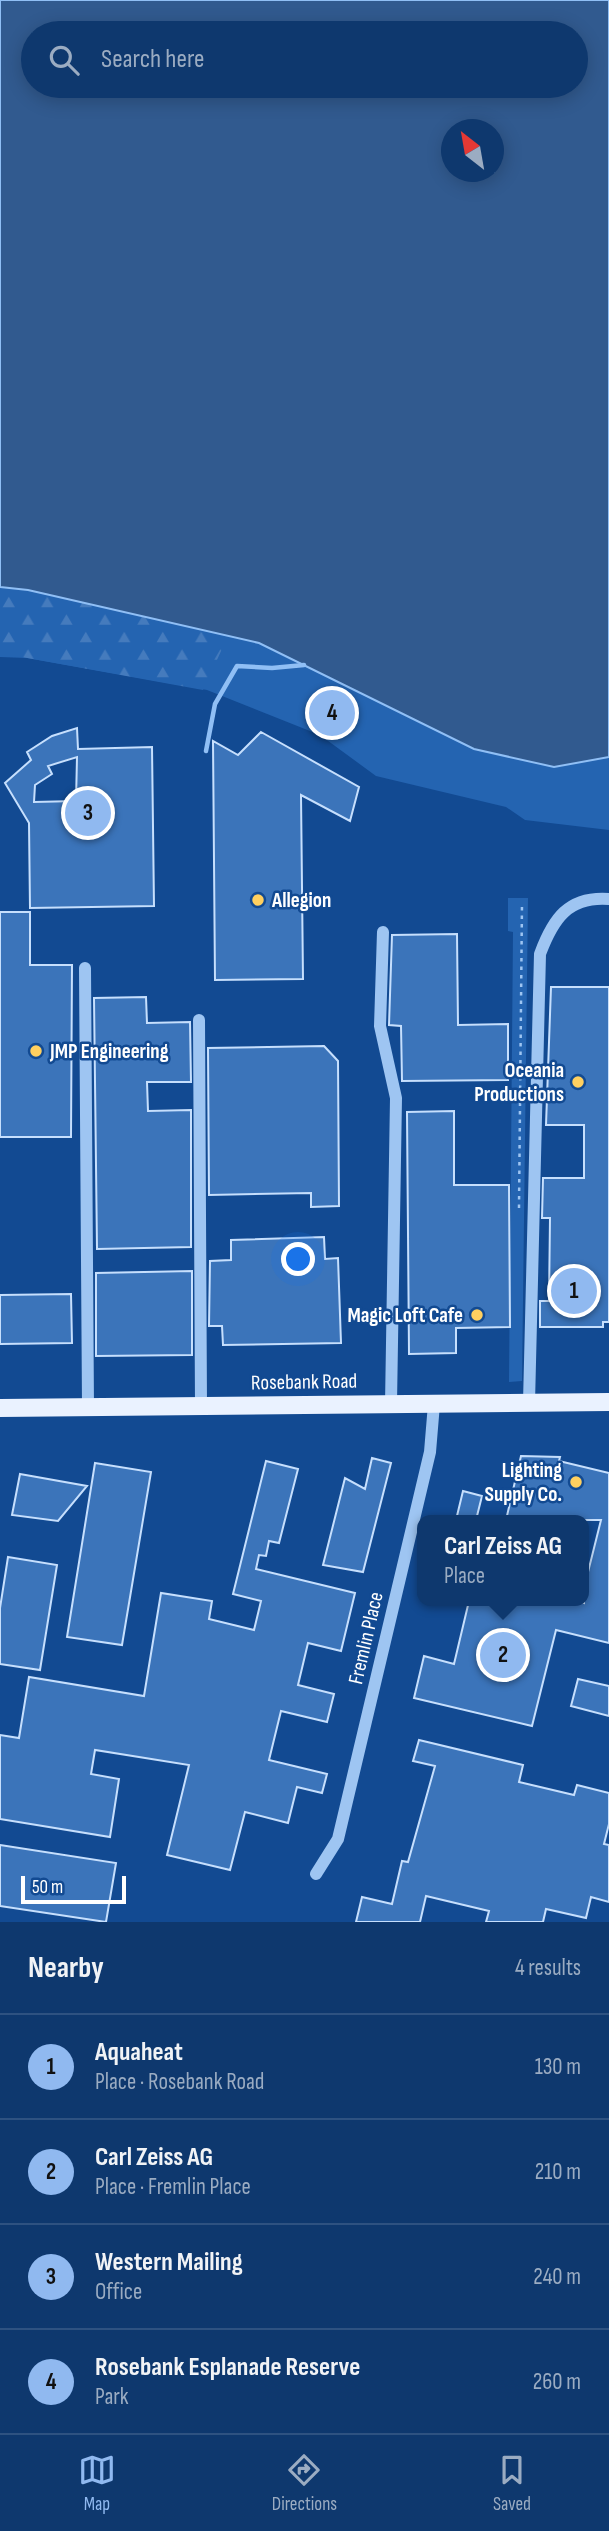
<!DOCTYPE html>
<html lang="en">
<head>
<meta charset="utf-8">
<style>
  :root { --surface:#0e386e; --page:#173f73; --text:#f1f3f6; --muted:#9bacc2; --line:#2e5281; --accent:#90b9f0 }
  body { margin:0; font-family:"Sofia Sans Condensed",sans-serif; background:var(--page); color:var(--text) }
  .compass { position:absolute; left:441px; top:119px; width:63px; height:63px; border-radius:50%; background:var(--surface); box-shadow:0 4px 18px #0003; rotate:329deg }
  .scale { position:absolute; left:21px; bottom:18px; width:105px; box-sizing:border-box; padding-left:7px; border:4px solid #fff; border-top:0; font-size:19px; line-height:24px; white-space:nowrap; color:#fff; -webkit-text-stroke:5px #124a92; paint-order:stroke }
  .you { position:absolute; left:299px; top:1260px; width:24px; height:24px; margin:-18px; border:5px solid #fff; border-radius:50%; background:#1a73e8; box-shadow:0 0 0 10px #1a73e833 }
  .badge { display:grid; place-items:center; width:46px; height:46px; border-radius:50%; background:var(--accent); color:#111; font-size:23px; font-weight:700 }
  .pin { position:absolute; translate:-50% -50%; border:4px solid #fff; box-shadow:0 2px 7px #0006 }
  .popup { position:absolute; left:417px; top:1515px; width:172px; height:91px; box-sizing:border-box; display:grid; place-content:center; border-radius:14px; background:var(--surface); filter:drop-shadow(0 2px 5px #0005); font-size:23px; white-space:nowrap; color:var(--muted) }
  .popup b { font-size:26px; color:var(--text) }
  .popup::after { content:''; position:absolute; left:50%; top:100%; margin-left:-14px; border:14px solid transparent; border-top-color:var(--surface) }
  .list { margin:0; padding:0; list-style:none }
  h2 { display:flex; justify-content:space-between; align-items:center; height:91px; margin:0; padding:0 28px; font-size:30px }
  h2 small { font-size:23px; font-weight:400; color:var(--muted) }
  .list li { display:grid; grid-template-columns:46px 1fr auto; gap:21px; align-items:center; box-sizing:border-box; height:105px; padding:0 28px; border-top:2px solid var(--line) }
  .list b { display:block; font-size:26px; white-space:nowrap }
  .list p { margin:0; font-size:23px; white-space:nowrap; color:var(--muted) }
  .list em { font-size:23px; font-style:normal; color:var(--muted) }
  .icon { flex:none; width:38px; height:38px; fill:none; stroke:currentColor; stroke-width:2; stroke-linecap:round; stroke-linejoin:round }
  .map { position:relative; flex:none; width:609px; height:1922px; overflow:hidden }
  .search { position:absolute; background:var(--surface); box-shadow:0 4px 18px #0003; left:21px; right:21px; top:21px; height:77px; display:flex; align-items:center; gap:18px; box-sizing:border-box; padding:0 24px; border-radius:38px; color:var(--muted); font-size:26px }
  .sheet { height:511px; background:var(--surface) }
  nav { display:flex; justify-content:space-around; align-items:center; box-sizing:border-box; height:98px; border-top:2px solid var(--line); background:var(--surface); font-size:19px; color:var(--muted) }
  nav a { display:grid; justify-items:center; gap:4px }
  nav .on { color:var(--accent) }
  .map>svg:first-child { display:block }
  .green { fill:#2464b1 }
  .forest { fill:url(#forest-firs) }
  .water { fill:#315a8f; stroke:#90bff5; stroke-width:2; fill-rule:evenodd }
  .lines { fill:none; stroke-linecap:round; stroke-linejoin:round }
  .stream { stroke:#90bff5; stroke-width:4.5 }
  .building { fill:#3b74ba; stroke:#c6dffd; stroke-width:2; fill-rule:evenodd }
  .path { stroke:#9ec5f2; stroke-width:2.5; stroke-dasharray:3.5 5; stroke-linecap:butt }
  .minor { stroke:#9ec5f2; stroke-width:12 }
  .major { stroke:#eaf2ff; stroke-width:18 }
  .poi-dot { fill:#ffd060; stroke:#124a92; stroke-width:2.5 }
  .labels { text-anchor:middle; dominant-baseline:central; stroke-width:5; stroke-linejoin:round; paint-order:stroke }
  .poi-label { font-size:21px; font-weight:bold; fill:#fff; stroke:#124a92; text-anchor:end }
  .street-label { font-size:21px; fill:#fff; stroke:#124a92 }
</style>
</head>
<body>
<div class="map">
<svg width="609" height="1922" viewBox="0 0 609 1922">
  <defs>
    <pattern id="forest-firs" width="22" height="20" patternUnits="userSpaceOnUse" patternTransform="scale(1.75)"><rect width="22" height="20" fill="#2464b1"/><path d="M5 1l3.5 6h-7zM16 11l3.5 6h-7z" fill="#457bbd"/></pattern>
  </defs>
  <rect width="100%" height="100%" fill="#124a92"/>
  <path class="green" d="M0 587 28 590 259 643 474 749 554 767 609 757V830L525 820 506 807 376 776 320 735 207 690 27 658 0 657Z
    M508 898H528L522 1381 509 1382 513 932 508 931Z"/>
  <path class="forest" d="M0 587 28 590 228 636 203 690 0 653Z"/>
  <path class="water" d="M0 0H609V757L554 767 474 749 259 643 28 590 0 587ZM33 33H576V86H33ZM452 130H494V172H452Z"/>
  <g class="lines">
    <path class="stream" d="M206 751 215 704 237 666 272 668 304 665"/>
  </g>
  <path class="building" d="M77 728 78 749 152 747 154 906 30 908 29 823 5 783 31 760 27 752 52 736ZM77 757 76 801 34 802 35 785 52 774 48 766Z
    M261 732 359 787 350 821 301 795 303 979 215 980 213 741 238 755Z
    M0 912H30V965H72L71 1137H0Z
    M457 934 458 1025 508 1024V1080L402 1081 401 1026 389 1025 392 935Z
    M551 987H609V1322H603V1327H540V1301H549L550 1218H542L543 1178H584V1125H546Z
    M146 997 147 1023 190 1022 191 1082H147L148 1111 191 1110V1247L97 1249 94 998Z
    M324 1046 338 1061 339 1206 311 1207V1193L209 1195 208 1048Z
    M454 1111V1185H509L510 1327 456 1328V1353L409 1354 407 1112Z
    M324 1237 325 1259 338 1258 341 1343 223 1345 222 1326H209L210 1261 231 1260V1240Z
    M192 1271V1355L96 1356V1273Z
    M71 1294 72 1343 0 1344V1295Z
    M521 1456 560 1457 559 1461 609 1473V1643L556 1630 532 1726 414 1698 424 1656 454 1664 469 1601H572L584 1603V1588L601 1520H506Z
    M372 1458 391 1463 363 1572 323 1565 345 1478 365 1489Z
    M266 1461 298 1469 279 1543 269 1541 266 1556 259 1555 256 1569 355 1593 341 1651 308 1643 298 1685 334 1694 327 1722 281 1711 269 1760 327 1774 322 1793 297 1787 288 1823 245 1812 230 1870 167 1855 189 1765 95 1750 91 1774 119 1779 110 1837 0 1819V1735L19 1738 29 1677 144 1696 161 1593 212 1601 209 1619 254 1630 261 1601 233 1594Z
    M95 1463 151 1472 122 1645 67 1637Z
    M20 1474 87 1486 58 1521 12 1515Z
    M463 1491 482 1496 476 1520H456Z
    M8 1557 57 1565 40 1670 0 1664V1608Z
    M578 1679 609 1686V1716L571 1706Z
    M419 1740 523 1765 519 1782 574 1795 577 1785 609 1793V1824L604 1844 609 1845V1902L591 1897 586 1918 546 1909 543 1922H486L489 1911 426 1896 420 1922H356L362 1897 392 1904 402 1861 408 1862 435 1766 413 1761Z
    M0 1845 116 1863 106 1922 0 1906Z"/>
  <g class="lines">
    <path class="path" d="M519 1208 522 903"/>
    <path class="minor" d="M383 932 380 1026 396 1098 391 1404
      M85 968 88 1407
      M199 1020 201 1406
      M529 1403 540 954C553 919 568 896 609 899
      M316 1874 338 1839 430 1452 434 1404"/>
    <path class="major" d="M0 1408 609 1402"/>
  </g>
  <g class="poi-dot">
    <circle cx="258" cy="900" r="7"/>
    <circle cx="36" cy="1051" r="7"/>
    <circle cx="578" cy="1082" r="7"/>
    <circle cx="477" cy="1315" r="7"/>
    <circle cx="576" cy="1482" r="7"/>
  </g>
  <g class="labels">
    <g class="poi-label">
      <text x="272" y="900" text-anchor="start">Allegion</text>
      <text x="50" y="1051" text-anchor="start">JMP Engineering</text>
      <text x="564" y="1070">Oceania<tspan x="564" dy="24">Productions</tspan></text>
      <text x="463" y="1315">Magic Loft Cafe</text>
      <text x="562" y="1470">Lighting<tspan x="562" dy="24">Supply Co.</tspan></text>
    </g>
    <g class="street-label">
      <text transform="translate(304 1382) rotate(-1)">Rosebank Road</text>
      <text transform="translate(366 1638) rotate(-77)">Fremlin Place</text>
    </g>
  </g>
</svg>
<svg class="compass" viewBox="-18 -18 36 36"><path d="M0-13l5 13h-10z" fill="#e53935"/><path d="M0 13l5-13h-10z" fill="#9bacc2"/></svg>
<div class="scale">50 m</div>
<div class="you"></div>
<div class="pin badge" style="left:574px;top:1291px">1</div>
<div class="pin badge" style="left:503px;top:1655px">2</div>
<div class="popup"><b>Carl Zeiss AG</b>Place</div>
<div class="pin badge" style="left:88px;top:813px">3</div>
<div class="pin badge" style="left:332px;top:713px">4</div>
<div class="search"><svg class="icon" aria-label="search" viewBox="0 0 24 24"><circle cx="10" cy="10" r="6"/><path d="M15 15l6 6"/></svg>Search here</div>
</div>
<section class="sheet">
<h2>Nearby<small>4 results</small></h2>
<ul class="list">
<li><span class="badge">1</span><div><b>Aquaheat</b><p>Place · Rosebank Road</p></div><em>130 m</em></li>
<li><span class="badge">2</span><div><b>Carl Zeiss AG</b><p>Place · Fremlin Place</p></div><em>210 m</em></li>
<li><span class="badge">3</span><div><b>Western Mailing</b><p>Office</p></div><em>240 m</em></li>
<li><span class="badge">4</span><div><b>Rosebank Esplanade Reserve</b><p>Park</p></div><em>260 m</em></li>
</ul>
</section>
<nav>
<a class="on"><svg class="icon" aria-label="map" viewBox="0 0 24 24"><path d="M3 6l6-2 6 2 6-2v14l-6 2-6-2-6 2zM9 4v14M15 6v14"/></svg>Map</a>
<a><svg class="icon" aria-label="directions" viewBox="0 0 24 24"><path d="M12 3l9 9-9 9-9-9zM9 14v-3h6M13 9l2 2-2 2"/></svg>Directions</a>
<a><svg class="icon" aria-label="saved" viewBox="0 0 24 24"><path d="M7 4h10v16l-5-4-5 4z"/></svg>Saved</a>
</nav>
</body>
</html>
